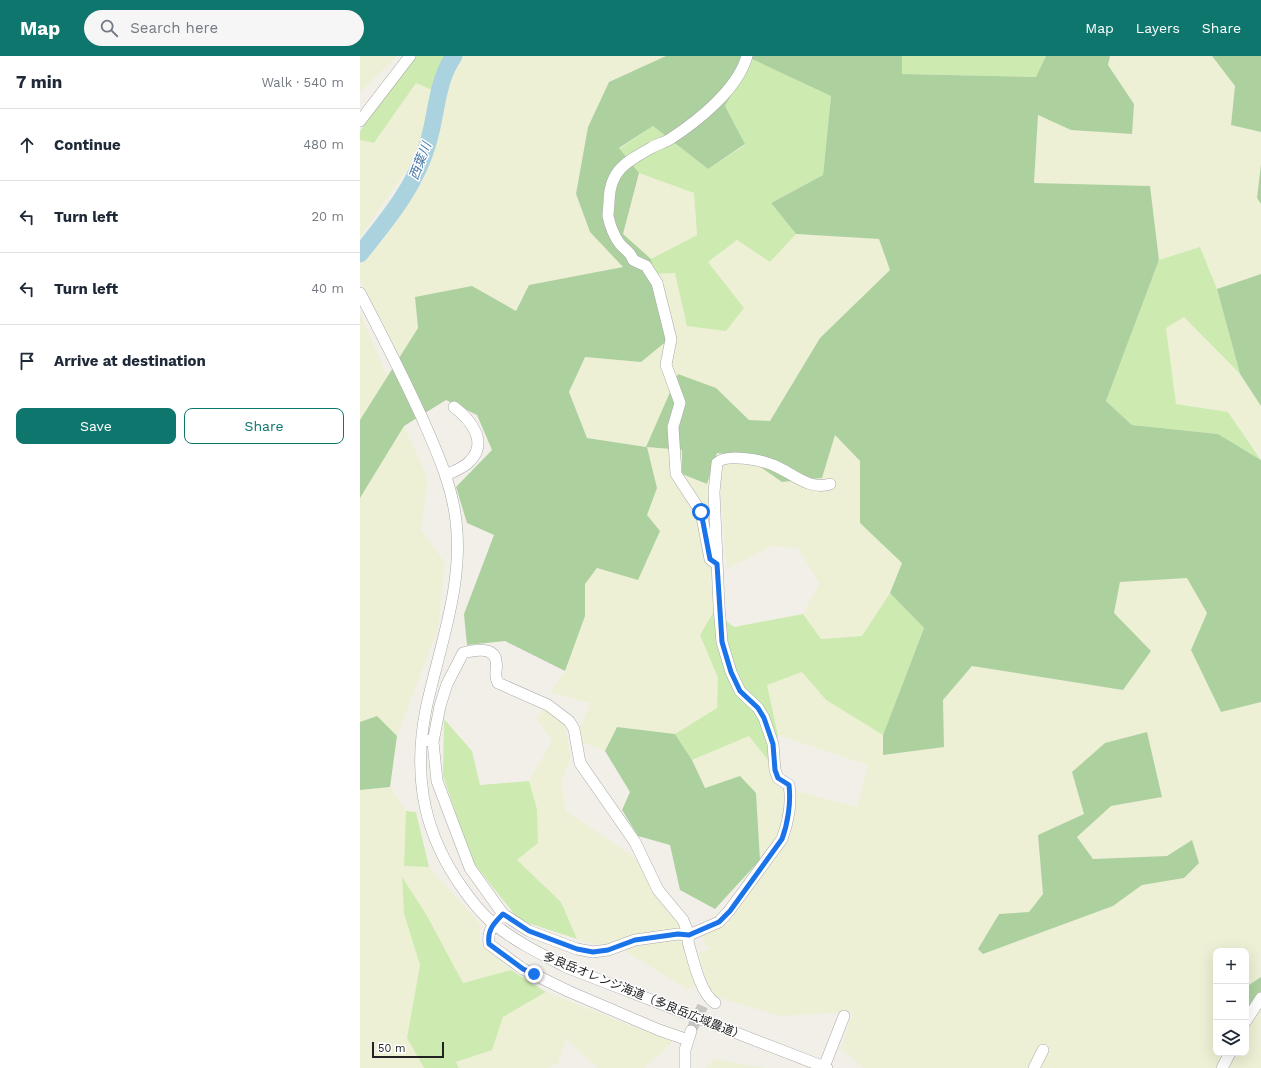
<!DOCTYPE html>
<html lang="en">
<head>
<meta charset="utf-8">
<style>
  :root { --surface:#fff; --page:#f6f6f7; --text:#1f2937; --muted:#747a83; --line:#e0e1e3; --accent:#0f766e }
  body { margin:0; font-family:"Work Sans","Noto Sans JP",sans-serif; background:var(--page); color:var(--text) }
  .controls { position:absolute; right:12px; bottom:12px; display:grid; overflow:hidden; border-radius:8px; box-shadow:0 4px 16px #0002 }
  .controls button { width:36px; height:36px; display:grid; place-items:center; padding:0; border:0; border-bottom:1px solid var(--line); background:var(--surface); color:var(--text); font:20px sans-serif }
  .scale { position:absolute; left:12px; bottom:10px; width:72px; box-sizing:border-box; padding-left:4px; border:2px solid #222; border-top:0; font-size:11px; line-height:14px; white-space:nowrap; color:#222; -webkit-text-stroke:3px #fff; paint-order:stroke }
  .stop { position:absolute; width:12px; height:12px; margin:-9px; border:3px solid #1a73e8; border-radius:50%; background:#fff }
  .stop.end { background:#1a73e8; border-color:#fff; box-shadow:0 1px 4px #0008 }
  .list { margin:0; padding:0; list-style:none }
  h2 { display:flex; justify-content:space-between; align-items:center; height:52px; margin:0; padding:0 16px; font-size:17px }
  h2 small { font-size:13px; font-weight:400; color:var(--muted) }
  .list li { display:grid; grid-template-columns:26px 1fr auto; gap:12px; align-items:center; box-sizing:border-box; height:72px; padding:0 16px; border-top:1px solid var(--line) }
  .list b { display:block; font-size:15px; white-space:nowrap }
  .list em { font-size:13px; font-style:normal; color:var(--muted) }
  .actions { display:flex; gap:8px; padding:12px 16px }
  .actions a { flex:1; padding:9px 0; border:1px solid var(--accent); border-radius:8px; text-align:center; font-size:14px; color:var(--accent) }
  .actions .main { background:var(--accent); color:#fff }
  .icon { flex:none; width:22px; height:22px; fill:none; stroke:currentColor; stroke-width:2; stroke-linecap:round; stroke-linejoin:round }
  .map { position:relative; flex:none; width:901px; height:1012px; overflow:hidden }
  header { display:flex; align-items:center; gap:24px; box-sizing:border-box; height:56px; padding:0 20px; background:var(--accent); color:#fff }
  header strong { font-size:19px }
  nav { display:flex; gap:22px; margin-inline-start:auto; font-size:14px }
  .search { width:280px; height:36px; background:var(--page); display:flex; align-items:center; gap:10px; box-sizing:border-box; padding:0 14px; border-radius:22px; color:var(--muted); font-size:15px }
  main { display:flex }
  aside { flex:1; background:var(--surface) }
  .map>svg:first-child { display:block }
  .farmland { fill:#eef0d5; fill-rule:evenodd }
  .grass { fill:#cdebb0 }
  .forest { fill:#add19e; fill-rule:evenodd }
  .lines { fill:none; stroke-linecap:round; stroke-linejoin:round }
  .river { stroke:#aad3df; stroke-width:17 }
  .minor-tunnel { stroke:#c8c6c1; stroke-width:11; stroke-dasharray:11 5.5; stroke-linecap:butt }
  .minor-casing { stroke:#a9a9a9; stroke-width:12 }
  .minor { stroke:#fff; stroke-width:11 }
  .route { stroke:#1a73e8; stroke-width:5 }
  .labels { text-anchor:middle; dominant-baseline:central; stroke-width:3; stroke-linejoin:round; paint-order:stroke }
  .street-label { font-size:12px; fill:#222; stroke:#fff }
  .water-label { font-size:13px; font-style:italic; fill:#4a7aab; stroke:#fff }
</style>
</head>
<body>
<header>
<strong>Map</strong>
<div class="search"><svg class="icon" aria-label="search" viewBox="0 0 24 24"><circle cx="10" cy="10" r="6"/><path d="M15 15l6 6"/></svg>Search here</div>
<nav><a>Map</a><a>Layers</a><a>Share</a></nav>
</header>
<main>
<aside>
<h2>7 min<small>Walk · 540 m</small></h2>
<ul class="list">
<li><svg class="icon" aria-label="ahead" viewBox="0 0 24 24"><path d="M12 20V5M6 11l6-6 6 6"/></svg><div><b>Continue</b></div><em>480 m</em></li>
<li><svg class="icon" aria-label="left" viewBox="0 0 24 24"><path d="M17 20v-9H6M10 6l-5 5 5 5"/></svg><div><b>Turn left</b></div><em>20 m</em></li>
<li><svg class="icon" aria-label="left" viewBox="0 0 24 24"><path d="M17 20v-9H6M10 6l-5 5 5 5"/></svg><div><b>Turn left</b></div><em>40 m</em></li>
<li><svg class="icon" aria-label="arrive" viewBox="0 0 24 24"><path d="M6 21V4h12l-3 4 3 4H6"/></svg><div><b>Arrive at destination</b></div></li>
</ul>
<div class="actions"><a class="main">Save</a><a>Share</a></div>
</aside>
<div class="map">
<svg width="901" height="1012" viewBox="0 0 901 1012">
  <rect width="100%" height="100%" fill="#f2efe9"/>
  <path class="farmland" d="M0 0H37L0 36Z
    M102 0H306L249 26 228 71 216 139 230 176 263 211 169 229 156 255 112 230 55 241 58 272 39 302 0 223V210L65 122 92 15Z
    M750 0H852L875 30 871 68 901 76V108L897 142 901 148V218L857 233 840 191 799 204 790 130 674 128 678 58 711 74 774 48 748 9Z
    M56 27 74 35 56 101 0 181V84L15 87Z
    M279 117 334 137 337 179 291 203 263 178Z
    M436 178 519 183 531 214 460 282 410 365 389 364 356 332 287 391 322 394V418L347 428 354 555 340 579 358 622 357 652 315 678 257 671 245 695 215 684 230 647 190 636 205 615 225 560 224 528 286 459 297 432 286 391 227 382 209 336 225 301 281 306 294 218 315 217 327 270 384 252 348 206 377 184 410 206Z
    M0 257 28 321 0 364Z
    M824 261 880 318 901 350V402L868 356 816 348 806 272Z
    M44 370 68 423 61 473 85 507 78 573 37 680 17 660 0 666V442Z
    M475 379 500 405V467L542 507 530 537 502 580 461 583 443 558 459 528 438 492 412 490 367 513 357 397 386 401Z
    M827 521 847 557 832 594 861 655 901 646V921L886 931V895H856V997H886V951L889 954 901 951V1012H504L481 993 493 956 419 960 351 939 338 897 349 893 341 880 367 868 404 814 400 804 380 720 345 732 332 704 389 680 411 708 421 731 497 751 508 709 418 679 407 629 442 616 466 644 523 679V699L584 691 583 644 612 610 763 634 791 595 754 557 760 526ZM787 676 802 741 751 750 717 780 733 803 807 800 832 785 824 822 782 829 753 850 623 898 618 893 639 858 669 856 683 838 678 779 724 758Z
    M184 653 204 666 211 701 201 727 206 755 274 801 323 872 337 929 327 933 265 895 217 883 201 846 157 804 178 787 177 753 169 725 192 685 176 662Z
    M30 731 46 755 44 810 69 811 120 868V887L151 914 103 927 66 858 42 822 44 858 60 909 47 982 64 1012H0V734Z
    M186 936 313 986 284 1012H237L206 983 198 1007 187 1012H99L96 1006 132 994 143 961Z
    M355 1003 404 1012H345Z"/>
  <path class="grass" d="M55 0H87L74 35 56 27 14 87 0 84V75Z
    M542 0H686L677 21 542 18Z
    M392 2 471 40 463 119 411 147 436 178 410 206 377 184 348 206 384 252 366 275 327 270 315 217 294 218 291 203 337 179 334 137 279 117 259 93 293 70 348 113 385 89 365 50Z
    M840 191 857 233 880 318 824 261 806 272 816 348 868 356 901 404 858 378 772 369 746 345 799 204Z
    M530 537 564 572 523 679 466 644 442 616 407 629 418 679 411 708 389 680 332 704 315 678 357 652 358 622 340 579 354 555 374 571 443 558 461 583 502 580Z
    M84 663 112 695 120 729 169 725 177 753 178 787 157 804 201 846 217 883 159 864 112 805 83 720Z
    M46 755 56 756 69 811 44 810Z
    M42 821 66 858 103 927 151 914 186 936 143 961 132 994 96 1006 99 1012H64L47 982 60 909 44 858Z"/>
  <path class="forest" d="M306 0H542V18L676 21 686 0H750L748 9 774 48 772 78 711 74 678 59 674 127 790 130 799 204 746 345 772 369 858 378 901 404V646L861 656 831 594 847 557 827 522 760 526 754 557 791 595 763 634 612 610 583 644 584 691 523 699V679L564 572 530 537 542 507 500 467V405L475 379 462 422 422 426 386 401 357 397 347 428 322 418V394L287 391 297 432 287 459 300 475 278 524 237 512 225 528V560L205 615 145 585 107 589 104 558 134 479 107 467 96 431 132 394 117 359 86 344 44 370 0 442V364L58 272 55 241 112 230 156 255 169 229 263 211 230 176 216 138 228 71 249 26ZM392 3 471 40 463 119 411 147 436 178 519 183 530 214 460 282 410 365 389 364 356 332 318 318 286 391 227 382 209 336 225 301 281 306 308 284 291 203 263 178 279 117 259 92 293 70 348 113 385 88 365 50Z
    M852 0H901V76L871 69 875 30Z
    M901 108V148L897 142Z
    M901 218V350L880 318 857 233Z
    M17 660 37 680 30 731 0 734V666Z
    M257 671 315 678 332 704 345 732 380 720 396 737 400 804 355 853 320 834 310 789 278 780 262 754 270 736 245 695Z
    M787 676 802 741 751 750 717 781 733 803 807 800 832 784 839 807 824 822 782 829 753 850 623 898 618 893 639 858 669 856 683 838 678 779 724 758 712 716 745 687Z
    M901 921V951L889 954 886 951V931Z"/>
  <g class="lines">
    <path class="river" d="M0 198C27 164 56 130 68 87 77 58 76 26 94 0"/>
    <path class="minor-tunnel" d="M331 975 344 947"/>
    <g class="minor-casing">
      <path id="minor" d="M0 65 50 0
        M0 237C22 279 43 320 63 364 77 396 92 429 96 465 104 528 79 592 66 653 54 714 61 768 95 821 106 838 118 855 134 868 156 886 181 898 206 911L467 1012
        M86 419C94 415 104 412 110 405 129 386 110 363 94 351
        M355 507 350 503 341 456 316 418 313 371 320 347 306 309 311 283 297 227 286 210 273 204C271 196 265 194 260 188 254 180 250 170 248 160 248 155 249 150 249 145 250 114 266 106 291 92 297 88 304 87 310 83 338 65 378 33 387 0
        M66 684 73 686 77 725 110 812 143 858
        M73 686 80 650 87 628 103 597C112 594 135 590 136 605 138 615 133 617 138 627L188 649 209 665 214 673 220 707 275 786 298 834 323 864 329 879 328 886C333 903 340 937 355 947
        M886 965 901 942
        M328 984 299 974 208 935 163 913 129 888C127 874 134 867 143 858L169 875 217 893 233 896 248 894 275 884 318 878 329 879 359 866 369 855 422 783C428 767 432 746 429 729L418 722 415 714 413 688 404 662 398 652 380 635 371 616 362 586 359 550 354 436 357 407C366 397 401 404 413 409 431 416 449 435 470 428
        M464 1011 484 960
        M325 1012V994L331 975
        M674 1012 683 994
        M862 1012 870 997"/>
    </g>
    <use href="#minor" class="minor"/>
  </g>
  <g class="lines">
    <path class="route" d="M174 918 163 913 129 888C127 874 134 867 143 858L169 875 217 893 233 896 248 894 275 884 318 878 329 879 359 866 370 855 422 783C428 767 431 746 429 729L418 722 415 714 413 688 404 662 398 652 380 635 371 616 362 586 357 508 350 503 341 456"/>
  </g>
  <g class="labels">
    <g class="street-label">
      <text transform="translate(284 940) rotate(22)">多良岳オレンジ海道（多良岳広域農道）</text>
    </g>
    <g class="water-label">
      <text transform="translate(60 105) rotate(-69)">西葉川</text>
    </g>
  </g>
</svg>
<div class="controls">
<button>+</button>
<button>−</button>
<button><svg class="icon" aria-label="layers" viewBox="0 0 24 24"><path d="M12 4l9 5-9 5-9-5zM3 14l9 5 9-5"/></svg></button>
</div>
<div class="scale">50 m</div>
<div class="stop" style="left:341px;top:456px"></div>
<div class="stop end" style="left:174px;top:918px"></div>
</div>
</main>
</body>
</html>
